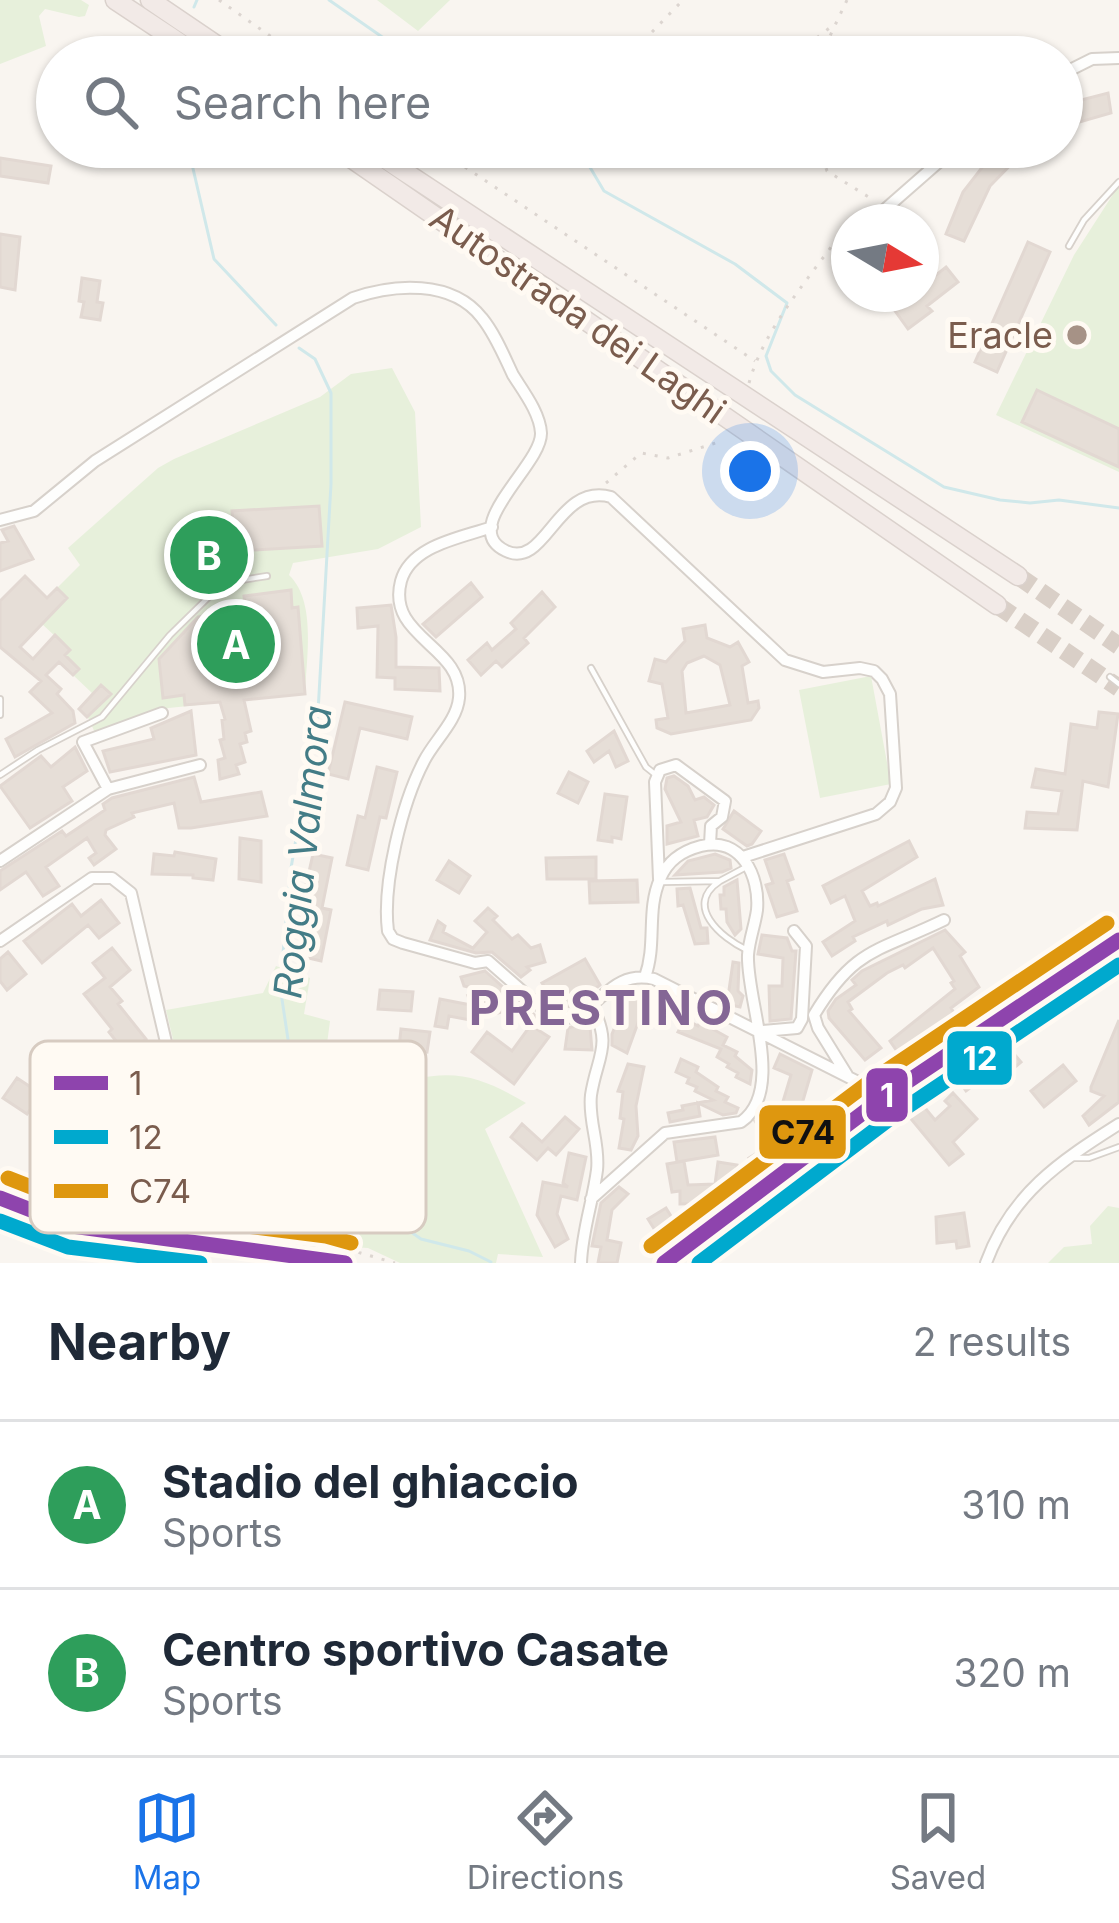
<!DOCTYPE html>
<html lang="en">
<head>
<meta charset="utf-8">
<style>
  :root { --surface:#fff; --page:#f6f6f7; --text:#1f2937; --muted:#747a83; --line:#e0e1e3; --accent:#1a73e8 }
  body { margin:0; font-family:Inter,sans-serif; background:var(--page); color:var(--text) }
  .compass { position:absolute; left:831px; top:204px; width:108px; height:108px; border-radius:50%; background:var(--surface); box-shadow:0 3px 9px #0004; rotate:100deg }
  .you { position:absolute; left:750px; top:471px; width:42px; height:42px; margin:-30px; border:9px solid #fff; border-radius:50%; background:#1a73e8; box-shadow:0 0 0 18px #1a73e833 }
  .badge { display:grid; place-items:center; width:78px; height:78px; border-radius:50%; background:var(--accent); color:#fff; font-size:39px; font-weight:700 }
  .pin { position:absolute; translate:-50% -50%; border:6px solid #fff; box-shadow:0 3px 12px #0006 }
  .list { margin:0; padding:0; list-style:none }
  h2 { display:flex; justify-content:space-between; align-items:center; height:156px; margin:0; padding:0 48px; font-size:51px }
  h2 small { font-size:39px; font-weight:400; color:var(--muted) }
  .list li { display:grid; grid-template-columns:78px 1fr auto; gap:36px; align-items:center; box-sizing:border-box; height:168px; padding:0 48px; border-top:3px solid var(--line) }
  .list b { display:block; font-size:45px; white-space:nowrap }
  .list p { margin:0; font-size:39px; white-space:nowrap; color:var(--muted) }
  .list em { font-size:39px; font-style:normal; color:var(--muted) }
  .icon { flex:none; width:66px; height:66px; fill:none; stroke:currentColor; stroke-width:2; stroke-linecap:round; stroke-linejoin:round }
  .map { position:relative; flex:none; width:1119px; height:1263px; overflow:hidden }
  .search { position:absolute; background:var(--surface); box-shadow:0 3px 9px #0004; left:36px; right:36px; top:36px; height:132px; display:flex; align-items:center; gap:30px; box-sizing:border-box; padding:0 42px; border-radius:66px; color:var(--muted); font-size:45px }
  .sheet { height:492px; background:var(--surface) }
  nav { display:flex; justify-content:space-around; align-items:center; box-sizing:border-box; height:168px; border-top:3px solid var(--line); background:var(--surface); font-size:33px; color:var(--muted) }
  nav a { display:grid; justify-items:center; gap:6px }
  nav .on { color:var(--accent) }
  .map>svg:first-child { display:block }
  .green { fill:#e7f0db }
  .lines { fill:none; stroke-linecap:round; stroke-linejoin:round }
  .stream { stroke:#d0e8ea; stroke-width:3 }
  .building { fill:#e6ded7; stroke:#e2d8d2; stroke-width:3; fill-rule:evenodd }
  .highway-tunnel { stroke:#d9cfc7; stroke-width:18; stroke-dasharray:18 9; stroke-linecap:butt }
  .lane-casing { stroke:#d7d1cb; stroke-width:8 }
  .street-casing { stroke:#d7d1cb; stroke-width:14 }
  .secondary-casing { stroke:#d9d2cb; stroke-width:18 }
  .highway-casing { stroke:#dad1cc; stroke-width:21 }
  .path { stroke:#dcd5d0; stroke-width:3; stroke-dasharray:3 9; stroke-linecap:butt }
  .lane { stroke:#fefefd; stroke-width:4.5 }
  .street { stroke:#fefefd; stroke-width:10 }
  .secondary { stroke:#fefefd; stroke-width:15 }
  .highway { stroke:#f2eae7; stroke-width:18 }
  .bus-1-casing { stroke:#fffaf3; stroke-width:24 }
  .bus-2-casing { stroke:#fffaf3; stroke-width:24 }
  .bus-3-casing { stroke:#fffaf3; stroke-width:24 }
  .bus-1 { stroke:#8e44ad; stroke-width:15 }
  .bus-2 { stroke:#00a9ce; stroke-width:15 }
  .bus-3 { stroke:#de970f; stroke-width:15 }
  .poi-dot { fill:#a69286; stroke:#fffaf3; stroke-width:4.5 }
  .labels { text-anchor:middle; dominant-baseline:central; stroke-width:10; stroke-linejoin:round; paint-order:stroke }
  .street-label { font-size:36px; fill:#7a5c4d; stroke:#fffaf3 }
  .poi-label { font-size:36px; fill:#7a5c4d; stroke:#fffaf3; text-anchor:end }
  .water-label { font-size:39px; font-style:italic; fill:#437c86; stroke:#fffaf3 }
  .district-label { font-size:48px; font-weight:bold; letter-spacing:3px; fill:#846695; stroke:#fffaf3 }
  .key { fill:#fffaf3; stroke:#d7cbc1; stroke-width:3 }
  .key-label { font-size:33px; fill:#7a5c4d }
  .line-badge { stroke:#fffaf3; stroke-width:4.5 }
  .badge-label { font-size:33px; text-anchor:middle; font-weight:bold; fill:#fff }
  .pale-badge-label { font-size:33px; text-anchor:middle; font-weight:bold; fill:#111 }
</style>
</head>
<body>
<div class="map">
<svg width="1119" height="1263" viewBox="0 0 1119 1263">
  <rect width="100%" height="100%" fill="#f9f5f0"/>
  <path class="green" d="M0 0H81L89 5 85 16 79 17 45 9 39 16 46 46 0 64Z
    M377 0H450L418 31Z
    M1119 185V472L996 415 1074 255Z
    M392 368 415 412 421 527 378 549 293 563 289 575C317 602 306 659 305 694L159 709 95 733 89 719 79 709 92 693 73 675 78 669 65 655 69 649 42 624 67 599 57 588 80 565 68 548 158 468 174 459 320 397 351 374Z
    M871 676 891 784 820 798 799 690Z
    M276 966 310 978 304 1014 330 1021 324 1067 328 1128 314 1130 319 1160 345 1161 351 1172 408 1158 396 1122 415 1079C461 1069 486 1080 526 1103L485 1129 543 1257 498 1254 496 1263H400L368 1248 336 1246 279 1217 244 1189 296 1160 288 1119 276 1111C275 1088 282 1059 260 1047L178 1060 166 1010 263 993Z
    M1108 1206 1119 1208V1263H1048L1064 1247 1092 1244 1090 1226Z"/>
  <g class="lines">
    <path class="stream" d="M329 0 411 57
      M194 7 197 0
      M188 147 214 259 276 325
      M578 147 604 191 735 264 787 303 766 356 771 371 795 395 944 487 1000 500 1030 503 1059 500 1119 508
      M299 348 315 359 331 393V484L318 712 291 868 280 986 292 1066 315 1161 324 1171 421 1239 469 1251 491 1262"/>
  </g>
  <path class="building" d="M1108 93 1111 113 1062 127V105Z
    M859 147H922L897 163 895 158 860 162Z
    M998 147H1028L990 186 964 241 946 234 963 192Z
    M0 158 51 166 48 183 0 176Z
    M0 234 20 237 15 290 0 287Z
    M1028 242 1050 252 997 372 975 362Z
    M946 267 958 282 927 306 932 311 908 329 893 308 911 294H921V287Z
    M82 278 100 281 97 302 103 303 100 320 81 317 84 302 79 301Z
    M1037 390 1119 429V467L1022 422Z
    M319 506 322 546 235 551 232 511Z
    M14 526 33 559 0 571V543L8 541 2 530Z
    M25 576 47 598 57 588 67 598 20 647 33 659 55 635 70 650 65 655 79 669 73 675 59 662 46 675 61 689 57 694 73 711 75 723 15 757 6 739 52 713 30 692 41 681 0 647V601Z
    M471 583 482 597 436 637 423 624Z
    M291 590 292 608 298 607 305 694 244 700 251 731 245 733 247 742 240 744 245 762 236 765 239 774 220 779 218 760 225 758 220 740 224 739 222 720 225 719 220 702 185 705 184 695 163 698 159 659 198 617 246 612 244 596Z
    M542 592 555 607 524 638 528 643 502 667 496 661 481 675 468 660 487 643 492 650 516 629 511 623Z
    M391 605 396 637V667L439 668 440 691 395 689V678L377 677 378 626 358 628 357 608Z
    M705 625 707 638 730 647 738 642 749 662 742 666 748 703 758 701 759 708 751 720 671 734 657 728 656 720 668 718 662 684 649 681 655 659 666 662 685 641 683 629ZM704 656 720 665 730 705 686 713 682 671 687 663Z
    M101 685 111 694 87 717 79 709Z
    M345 702 412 717 407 739 360 728 348 779 328 774Z
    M191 711 196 755 110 772 103 751 154 739 151 728Z
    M1099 712 1118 714 1108 787 1083 781 1077 830 1025 828 1027 812 1058 814 1062 791 1032 787 1036 769 1065 774 1071 724 1097 728Z
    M614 731 628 761 616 767 609 751 594 762 587 751Z
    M75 747 87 771 63 787 72 801 30 828 0 786 41 756 51 767Z
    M377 767 397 772 386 818 380 817 368 870 347 865 358 816 365 818Z
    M569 772 588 782 578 803 558 793Z
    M674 776 688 786 695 800 704 797 714 805 707 817 694 820 698 836 667 844V826L681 822 665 789 667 778Z
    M194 777 201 802 261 792 267 816 191 828H179L174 803 132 813 134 817 106 830 105 835 116 849 94 865 89 858 96 853 87 838 46 867 59 886 43 896 26 872 0 890V871L62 831 66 836 105 810 103 804 112 798Z
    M605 794 627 797 621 839 612 837V842L598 840Z
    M734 811 761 831 752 844 747 846 723 829Z
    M240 838 261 841V882L239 879Z
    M909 841 917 857 862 891 870 906 877 903 878 906 935 879 943 905 922 909 888 925 887 921 853 937 855 941 832 956 823 942 855 921 845 896 831 903 823 886Z
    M175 852 216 859 213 880 193 878V875L152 874 154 854 174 856Z
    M313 854 332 858 322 908 331 910 321 961 300 956 310 904 302 903Z
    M715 854 730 860 731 868 722 872 675 875 688 861Z
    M784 854 793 879 787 881 797 911 777 917 766 885 773 883 765 860Z
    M596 857V879H547L546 858Z
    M449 861 470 876 459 893 437 880Z
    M637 880 638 902 590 903 589 881Z
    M737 880 741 929 735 935 727 922 726 909H721L720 895H724V887Z
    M690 888 701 928H707L708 943 695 944 683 905 678 906 677 889Z
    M101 900 119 923 99 938 88 925 42 963 24 941 72 904 81 916Z
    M488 908 497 916 493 920 512 939 518 935 531 948 540 945 545 962 527 967 530 970 521 977 492 952 476 953 430 940 438 921 445 926 443 932 473 948 487 932 475 921Z
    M945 930 965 952 960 956 979 987 951 1008 954 1013 926 1035 930 1041 901 1057 890 1041 955 989 951 983 954 981 933 948 905 968 903 965 887 973 848 1002 852 1009 849 1011 881 1048 865 1060 829 1018 828 1011 836 999 856 985 852 980 862 971Z
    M762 935 787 938 792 951H796L791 1019 770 1021 769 986H782L783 958 758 954Z
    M112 948 130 970 110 987 122 1001 118 1004 146 1039 126 1055 137 1069 118 1085 100 1062 120 1046 109 1032 112 1029 84 994 105 978 93 963Z
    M8 952 26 974 7 990 0 981V959Z
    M585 959 600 985 576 1005 559 1008 542 983Z
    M733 962 739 963 738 991 743 996 740 1007 727 1004Z
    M485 971 539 1019 535 1028 549 1037 514 1084 472 1052 487 1032 512 1051 528 1029 510 1010 470 1020 449 1016 447 1028 435 1026 440 999 471 1005 468 996 479 997 480 990 464 986 461 977Z
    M380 990 413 992 411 1011 378 1009Z
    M630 990 647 998 627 1053 612 1045V1034Z
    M685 1019 698 1026 700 1022 727 1037 723 1045 737 1052 735 1056 752 1070 750 1084 736 1077 738 1073 727 1067 729 1064 717 1057 721 1049 678 1032Z
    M1119 1020V1102L1089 1125 1083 1116 1104 1096 1091 1091V1087Z
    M575 1026 590 1027 592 1050 565 1049 568 1028Z
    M401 1029 430 1032 427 1052 399 1048Z
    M1002 1040 1021 1062 1002 1078 994 1070 966 1091 951 1070 970 1057 975 1064Z
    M780 1054 812 1070 799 1114 781 1108 791 1075 774 1068Z
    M681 1059 698 1067 696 1072 718 1087 716 1091 728 1097 725 1102 738 1108 736 1113 723 1115 698 1103 700 1116 670 1122 668 1113 683 1110 682 1106 713 1100 695 1091 697 1087 687 1083 689 1078 676 1072Z
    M628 1064 644 1067 636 1106 638 1136 631 1150 619 1148 624 1119 620 1118 623 1092 618 1091Z
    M1063 1065 1076 1081 1044 1107 1031 1091Z
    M17 1078 41 1094 27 1114 3 1098Z
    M953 1093 977 1119 953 1142 963 1154 949 1165 907 1114 921 1103 935 1120 950 1106 945 1101Z
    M770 1112 783 1132 805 1113 819 1130 802 1144 793 1134 778 1143 786 1156 759 1173 749 1158 770 1145 755 1121Z
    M565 1117 579 1129 556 1155 548 1148 537 1160 511 1137 522 1124 542 1142Z
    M715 1137 718 1155 677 1162 674 1142Z
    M569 1153 586 1157 577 1200 561 1196 557 1214 568 1239 555 1247 537 1215 543 1182 568 1187 563 1183Z
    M684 1161 688 1185 715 1184 718 1162 737 1165 733 1196 715 1194 716 1203 680 1204V1191L672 1192 667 1164Z
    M619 1187 628 1194 612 1210 607 1240 621 1243 617 1263H598L601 1247 592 1246 601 1203Z
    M666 1208 679 1229 661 1240 648 1219Z
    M964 1213 969 1246 957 1248 956 1241 937 1243 936 1217Z"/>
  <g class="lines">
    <path class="highway-tunnel" d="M1018 576 1119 646
      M997 605 1119 688"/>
    <g class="lane-casing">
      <path id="lane" d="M1069 246 1084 220 1119 182
        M591 668 646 767 656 775
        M1110 677 1119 684
        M0 699V715
        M0 775 38 750 102 717 170 635 223 583 267 576
        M720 881C683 905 721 938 747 950
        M662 882 720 881 748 866
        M1074 1158H1089L1119 1147"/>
    </g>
    <g class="street-casing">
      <path id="street" d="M1062 74 1092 59 1119 58
        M875 218 956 147
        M0 520 34 511 95 461 353 298C393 284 452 279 482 318 495 334 504 356 513 375 523 391 540 413 541 433 542 465 457 528 506 551 546 570 557 482 611 497L785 660 823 672 860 668 874 671 882 679 890 694 896 788 890 802 876 814 743 857
        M492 527C461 538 411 545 401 581 386 638 464 646 459 698 457 721 434 741 424 761 402 803 382 884 388 931L393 939 403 943 475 963 488 961 553 1018C597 1025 603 968 654 979L866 1086 880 1100
        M108 789 83 742 162 713
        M0 861 108 789 200 765
        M659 879 655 782 660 770 676 765 725 801 722 817 711 826 710 844
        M0 941 92 878H112L131 893 180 1102C213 1174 249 1211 322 1243L323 1257
        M763 1031 797 1028 802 1019 806 946 794 931
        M847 1075 818 1028 814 1015C855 947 878 952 944 920
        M591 1199 665 1133 741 1122C786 1091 746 1000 748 955 749 940 755 925 757 910 760 876 741 836 701 846 682 851 668 860 660 879 646 911 657 944 645 977
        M157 1237 177 1205 223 1174
        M581 1263C582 1231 593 1201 597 1170 600 1144 588 1121 591 1095 597 1056 613 1046 592 1006
        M986 1263C1011 1194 1059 1162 1119 1124"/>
    </g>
    <g class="secondary-casing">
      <path id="secondary" d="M0 1198 72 1226 323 1257 345 1263
        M664 1263 880 1100 1119 940"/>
    </g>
    <g class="highway-casing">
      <path id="highway" d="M115 0 201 57
        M150 0 234 57
        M335 147 997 605
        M367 147 1018 576"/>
    </g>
    <path class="path" d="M219 0 300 57
      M652 32 683 0
      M804 57 809 44 832 26
      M820 57 847 0
      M435 147 755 361
      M835 147 825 165 827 171 875 201
      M684 158 696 147
      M749 383C764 329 807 281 839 236L849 231
      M606 483 641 453 668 458 722 441
      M347 1249 395 1263"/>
    <use href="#lane" class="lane"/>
    <use href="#street" class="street"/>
    <use href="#secondary" class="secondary"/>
    <use href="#highway" class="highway"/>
    <g class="bus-1-casing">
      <path id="bus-1" d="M0 1198 72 1226 345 1263
        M664 1263 880 1100 1119 940"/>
    </g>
    <g class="bus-2-casing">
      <path id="bus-2" d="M0 1221 68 1247 200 1263
        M699 1263 892 1117 1119 965"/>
    </g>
    <g class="bus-3-casing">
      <path id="bus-3" d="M8 1178 77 1205 326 1236 351 1243
        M651 1246 868 1083 1107 923"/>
    </g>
    <use href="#bus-1" class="bus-1"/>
    <use href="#bus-2" class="bus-2"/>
    <use href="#bus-3" class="bus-3"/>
  </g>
  <circle class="poi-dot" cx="1077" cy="335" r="12"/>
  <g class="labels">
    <g class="street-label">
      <text transform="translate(578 314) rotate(35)">Autostrada dei Laghi</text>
    </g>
    <g class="poi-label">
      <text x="1053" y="335">Eracle</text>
    </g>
    <g class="water-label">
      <text transform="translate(302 852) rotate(-84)">Roggia Valmora</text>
    </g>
    <g class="district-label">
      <text x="602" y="1007">PRESTINO</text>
    </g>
  </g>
  <rect x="30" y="1041" width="396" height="192" rx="18" class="key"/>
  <rect x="54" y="1076" width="54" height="14" fill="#8e44ad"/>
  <rect x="54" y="1130" width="54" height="14" fill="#00a9ce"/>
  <rect x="54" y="1184" width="54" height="14" fill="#de970f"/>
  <g class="key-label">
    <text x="129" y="1095">1</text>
    <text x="129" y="1149">12</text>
    <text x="129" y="1203">C74</text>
  </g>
  <g class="line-badge">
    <rect x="945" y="1029" width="69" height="58" rx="12" fill="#00a9ce"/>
    <rect x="864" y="1066" width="46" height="58" rx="12" fill="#8e44ad"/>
    <rect x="757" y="1103" width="91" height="58" rx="12" fill="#de970f"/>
  </g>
  <g class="badge-label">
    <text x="980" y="1070">12</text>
    <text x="887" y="1107">1</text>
  </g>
  <g class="pale-badge-label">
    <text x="803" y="1144">C74</text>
  </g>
</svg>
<svg class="compass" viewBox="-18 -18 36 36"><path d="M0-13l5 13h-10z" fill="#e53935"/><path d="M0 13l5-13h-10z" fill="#747a83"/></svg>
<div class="you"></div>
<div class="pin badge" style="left:236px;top:644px;background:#2e9e5b">A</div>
<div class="pin badge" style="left:209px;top:555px;background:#2e9e5b">B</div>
<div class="search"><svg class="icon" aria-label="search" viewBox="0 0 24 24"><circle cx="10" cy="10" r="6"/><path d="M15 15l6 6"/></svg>Search here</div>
</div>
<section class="sheet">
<h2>Nearby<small>2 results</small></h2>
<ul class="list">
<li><span class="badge" style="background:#2e9e5b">A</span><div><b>Stadio del ghiaccio</b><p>Sports</p></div><em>310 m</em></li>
<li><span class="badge" style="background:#2e9e5b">B</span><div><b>Centro sportivo Casate</b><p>Sports</p></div><em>320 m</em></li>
</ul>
</section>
<nav>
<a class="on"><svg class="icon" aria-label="map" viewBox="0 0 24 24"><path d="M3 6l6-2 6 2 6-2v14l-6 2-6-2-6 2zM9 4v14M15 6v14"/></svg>Map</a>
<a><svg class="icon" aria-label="directions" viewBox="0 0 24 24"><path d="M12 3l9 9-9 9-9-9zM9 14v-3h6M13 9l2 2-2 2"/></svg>Directions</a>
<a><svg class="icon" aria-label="saved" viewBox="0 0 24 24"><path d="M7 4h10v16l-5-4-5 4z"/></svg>Saved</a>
</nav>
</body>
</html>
